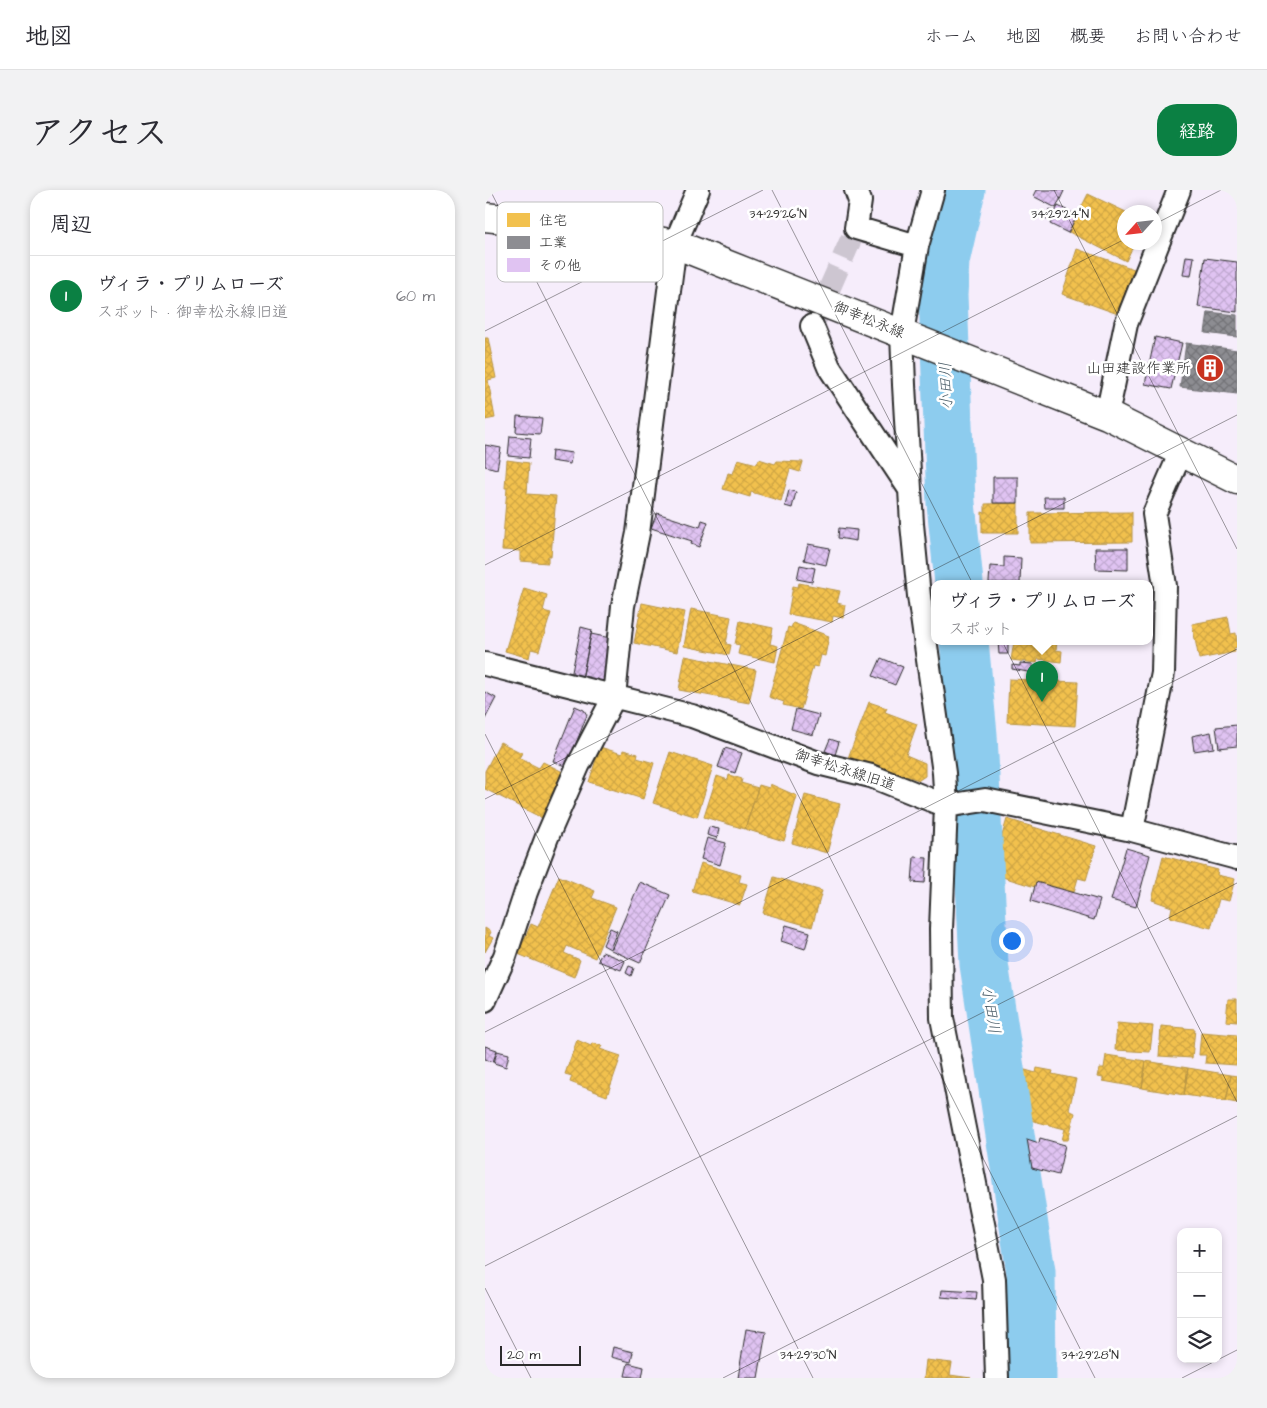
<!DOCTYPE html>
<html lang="ja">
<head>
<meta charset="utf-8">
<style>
  :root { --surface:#fff; --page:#f2f2f3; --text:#2b2b33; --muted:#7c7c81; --line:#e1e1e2; --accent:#0b8043 }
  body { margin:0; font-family:"Architects Daughter","Klee One",sans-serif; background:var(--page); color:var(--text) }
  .controls { position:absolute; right:15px; bottom:15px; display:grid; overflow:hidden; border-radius:10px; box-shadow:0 2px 8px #0003 }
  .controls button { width:45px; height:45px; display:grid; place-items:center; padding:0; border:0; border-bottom:1px solid var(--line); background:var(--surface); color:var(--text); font:25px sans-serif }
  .compass { position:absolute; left:632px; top:15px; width:45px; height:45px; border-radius:50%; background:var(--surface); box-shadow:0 2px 8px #0003; rotate:243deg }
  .scale { position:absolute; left:15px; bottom:12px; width:81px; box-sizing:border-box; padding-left:5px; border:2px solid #2b2b2b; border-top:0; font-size:14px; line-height:18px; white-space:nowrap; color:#2b2b2b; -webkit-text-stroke:4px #fff; paint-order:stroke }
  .you { position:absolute; left:526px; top:750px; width:18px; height:18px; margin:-12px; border:4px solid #fff; border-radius:50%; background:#1a73e8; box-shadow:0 0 0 8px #1a73e833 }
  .badge { display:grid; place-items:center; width:32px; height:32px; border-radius:50%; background:var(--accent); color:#fff; font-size:16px; font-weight:700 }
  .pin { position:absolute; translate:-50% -41px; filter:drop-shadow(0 1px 2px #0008) }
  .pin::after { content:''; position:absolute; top:26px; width:18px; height:15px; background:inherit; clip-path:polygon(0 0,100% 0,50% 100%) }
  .popup { position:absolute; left:446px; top:390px; width:222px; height:65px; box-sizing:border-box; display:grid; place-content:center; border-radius:10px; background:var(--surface); filter:drop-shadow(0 1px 4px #0005); font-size:16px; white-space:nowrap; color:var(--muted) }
  .popup b { font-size:19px; color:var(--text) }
  .popup::after { content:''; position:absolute; left:50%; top:100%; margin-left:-10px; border:10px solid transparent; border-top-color:var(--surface) }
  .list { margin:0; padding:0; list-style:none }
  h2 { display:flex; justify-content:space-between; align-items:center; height:65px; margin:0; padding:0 20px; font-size:21px }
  h2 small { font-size:16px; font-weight:400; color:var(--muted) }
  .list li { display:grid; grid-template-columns:32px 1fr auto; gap:15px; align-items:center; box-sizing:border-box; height:80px; padding:0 20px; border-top:1px solid var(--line) }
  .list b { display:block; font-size:19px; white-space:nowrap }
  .list p { margin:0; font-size:16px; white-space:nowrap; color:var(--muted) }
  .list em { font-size:16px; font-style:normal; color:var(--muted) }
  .icon { flex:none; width:28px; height:28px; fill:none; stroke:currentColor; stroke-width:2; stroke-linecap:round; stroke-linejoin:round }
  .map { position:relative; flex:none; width:752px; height:1188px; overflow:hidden; border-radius:20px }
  header { display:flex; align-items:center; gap:30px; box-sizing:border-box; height:70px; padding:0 25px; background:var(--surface); border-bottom:1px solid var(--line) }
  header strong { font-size:24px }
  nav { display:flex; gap:28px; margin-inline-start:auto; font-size:18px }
  .intro { display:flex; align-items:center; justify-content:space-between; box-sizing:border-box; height:120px; padding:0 30px }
  h1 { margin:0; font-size:35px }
  .button { padding:12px 22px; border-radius:20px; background:var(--accent); color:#fff; font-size:18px; font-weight:700 }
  main { display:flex; gap:30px; padding:0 30px }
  aside { flex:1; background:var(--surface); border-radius:20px; box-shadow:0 2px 8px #0003 }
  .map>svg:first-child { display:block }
  .homes { fill:url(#homes-cross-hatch); stroke:#b69444 }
  .industry { fill:url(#industry-cross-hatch); stroke:#707073 }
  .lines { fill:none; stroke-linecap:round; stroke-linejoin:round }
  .river { stroke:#8dccee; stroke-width:49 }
  .building { fill:url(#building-cross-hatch); stroke:#2b2b2b }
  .minor-tunnel { stroke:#cdc6d1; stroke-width:22; stroke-dasharray:22 11; stroke-linecap:butt }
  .minor-casing { stroke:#2b2b2b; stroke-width:26 }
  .secondary-casing { stroke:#2b2b2b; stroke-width:31 }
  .minor { stroke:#fff; stroke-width:22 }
  .secondary { stroke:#fff; stroke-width:28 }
  .ticks { fill:none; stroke:#2b2b2b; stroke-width:1; stroke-opacity:0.45 }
  .labels { text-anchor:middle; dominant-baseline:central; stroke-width:5; stroke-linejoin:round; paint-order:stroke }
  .street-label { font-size:15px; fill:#2b2b2b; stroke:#fff }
  .poi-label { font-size:15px; fill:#2b2b2b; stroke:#fff; text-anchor:end }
  .water-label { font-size:16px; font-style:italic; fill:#485b66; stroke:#fff }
  .key { fill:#fff; stroke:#bfbfbf; stroke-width:1 }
  .key-label { font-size:14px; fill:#2b2b2b }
  .ticks-label { font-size:12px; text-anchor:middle; fill:#2b2b2b; stroke:#fff; stroke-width:5; stroke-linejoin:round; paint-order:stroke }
</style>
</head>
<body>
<header>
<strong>地図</strong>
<nav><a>ホーム</a><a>地図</a><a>概要</a><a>お問い合わせ</a></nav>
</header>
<div class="intro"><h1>アクセス</h1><a class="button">経路</a></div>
<main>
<aside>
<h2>周辺<small></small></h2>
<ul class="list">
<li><span class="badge">1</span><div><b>ヴィラ・プリムローズ</b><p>スポット · 御幸松永線旧道</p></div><em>60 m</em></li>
</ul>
</aside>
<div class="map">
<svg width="752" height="1188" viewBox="0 0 752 1188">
  <defs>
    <pattern id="homes-cross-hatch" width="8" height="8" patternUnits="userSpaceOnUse" patternTransform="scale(1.25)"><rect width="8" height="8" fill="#f2c14e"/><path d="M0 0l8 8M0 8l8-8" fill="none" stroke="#d0a644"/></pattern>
    <pattern id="industry-cross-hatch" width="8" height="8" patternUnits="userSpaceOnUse" patternTransform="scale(1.25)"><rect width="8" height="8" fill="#8d8d92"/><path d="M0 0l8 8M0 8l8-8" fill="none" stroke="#737377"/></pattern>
    <pattern id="building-cross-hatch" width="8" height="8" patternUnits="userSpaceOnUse" patternTransform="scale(1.25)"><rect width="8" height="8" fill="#e0c3f2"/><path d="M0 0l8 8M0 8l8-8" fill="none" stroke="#c0a8d0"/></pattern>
  </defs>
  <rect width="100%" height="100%" fill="#f6edfb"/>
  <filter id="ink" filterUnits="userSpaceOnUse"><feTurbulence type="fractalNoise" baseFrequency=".02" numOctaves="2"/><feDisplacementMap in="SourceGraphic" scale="10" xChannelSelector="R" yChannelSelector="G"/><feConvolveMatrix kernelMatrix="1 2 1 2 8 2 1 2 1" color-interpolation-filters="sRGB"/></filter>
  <g filter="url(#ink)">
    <path class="homes" d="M603 4 641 22 640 52H650L641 71 584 42Z
      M592 59 649 79 633 124 577 104Z
      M0 148H3L11 188 3 190 10 228 0 230Z
      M253 269 272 274 274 269 290 274 292 271 318 272 315 282 305 279 296 311 266 302 265 307 238 299 243 283 248 284Z
      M22 270 44 273 42 304 71 306 66 366H63V373L35 371V361L17 360 22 298H20Z
      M533 313V343H497V322L500 323V314Z
      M647 322V352L545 353V323Z
      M314 393 355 401 352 413 360 415 358 428 348 426 347 432 303 424 308 396 313 397Z
      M39 398 62 405 58 421 66 423 54 461 46 459 44 468 20 461Z
      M157 413 200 422 192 462 149 453Z
      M206 419 246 427 241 454 246 455 244 465 199 456Z
      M743 427 746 444 751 443 752 457 749 458 750 462 714 469 707 434Z
      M255 431 288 438 285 454 293 456 290 472 253 464 255 455 250 454Z
      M308 433 344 446 340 466 336 465 333 477 328 476 316 519 298 515 299 512 284 507 303 437 306 438Z
      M529 451H572L571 460 577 461 576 472 553 469 552 473 526 470Z
      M200 466 271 480 264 513 194 500Z
      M524 489 593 492 590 536 522 532Z
      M384 512 402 518 400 522 432 534 421 565 440 573V586L434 590 363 568Z
      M15 552 37 563 34 568 54 578 58 572 78 582 64 610 70 613 61 630 0 599V581Z
      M115 557 137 564 138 560 153 564 152 568 169 573 158 609 104 592Z
      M185 562 228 576 212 627 168 613Z
      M244 585 257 589 256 593 273 598 260 639 219 627 232 586 243 590Z
      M285 594 312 606 299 651 260 639 274 595 284 598Z
      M320 605 355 614 342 663 307 653Z
      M522 629 611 656 601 690 593 688 589 702 551 692 550 697 511 685 518 662 513 659Z
      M678 666 733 680 732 685 750 689 744 711 734 709 726 738 685 727 687 717 667 710Z
      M216 673 256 685 254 692 262 694 255 715 207 701Z
      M74 686 110 701 107 708 131 717 110 768 82 756 79 763 95 770 89 787 33 764 46 734 53 737Z
      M289 687 337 701 327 737 278 723Z
      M0 738 6 742 4 746 8 748 0 762Z
      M743 809H752V832L741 831Z
      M632 833 668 836 665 862 630 860Z
      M676 836 710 839 707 868 674 866Z
      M716 842 752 845V875L720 873 721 865H714Z
      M92 850 106 856 107 853 117 856 115 859 136 866 122 906 85 892 87 886 80 884Z
      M621 865 661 871 657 898 618 891V888L613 887 615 878H619Z
      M661 871 703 878 699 905 657 898Z
      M526 876 551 883 552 878 568 881 567 884 591 889 584 920 590 923 583 950H577L580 939 537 928Z
      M703 878 746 885 741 911 699 905Z
      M746 885 752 886V913L741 911Z
      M441 1170 467 1173 465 1185 486 1188H439Z"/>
    <path class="industry" d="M723 122 752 125V147L720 143Z
      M701 153 752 160V204L695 197Z"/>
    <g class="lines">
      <path class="river" d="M474 393 466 313 458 105 460 71 476 0
        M479 451 488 545 499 774 546 1082 547 1188"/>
    </g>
    <path class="building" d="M551 0H578L579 1 571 18 548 6Z
      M573 16 592 25 583 43 565 34 566 31 560 28 565 19 570 22Z
      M701 66 709 67 706 86 698 85Z
      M720 68 752 72V122L713 117Z
      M670 147 697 153 686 199 660 194Z
      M32 226 57 228 55 244 31 242Z
      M25 246 46 248 44 268 23 266Z
      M0 255 16 258 12 279 0 276Z
      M67 260 87 263 85 274 66 271Z
      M508 287H533V313H508Z
      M304 300 311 302 307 318 300 316Z
      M559 307H579V318H560Z
      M172 323 215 337 217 330 223 332 214 357 206 354 207 351 166 338Z
      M354 338 372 340 371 351 353 348Z
      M323 354 345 358 341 375 319 370Z
      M610 358H643V380L611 379Z
      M519 367 536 368 535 393H504L505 376 519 377Z
      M315 375 330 378 327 392 312 389Z
      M96 437 107 440 97 489 86 487Z
      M106 444 130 449 121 494 97 489Z
      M513 451H523V464H514Z
      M396 468 418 477 410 495 388 486Z
      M535 473 548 474V483L527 479V475L535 476Z
      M0 502 11 508 0 529Z
      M90 516 99 520 102 525 82 577 68 571Z
      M311 519 334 525 328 545 306 539Z
      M752 535V556L734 558 731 537Z
      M726 542 729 558 709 561 707 546Z
      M345 549 354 552 350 565 340 561Z
      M240 558 257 563 250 583 233 577Z
      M224 637 234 639 232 648 222 645Z
      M222 648 241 653 235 675 216 669Z
      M641 658 665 665 651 717 626 710Z
      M429 667 442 668 440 693 427 692Z
      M155 692 185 705 155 773 126 760Z
      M551 692 615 710 609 730 546 711Z
      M301 735 325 742 320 759 296 751Z
      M125 738 132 741 125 759 118 755Z
      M117 762 140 771 136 780 113 771Z
      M144 776 149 778 146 786 141 783Z
      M0 856 12 860 8 872 0 869Z
      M12 861 24 864 21 877 9 873Z
      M555 948 580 955 573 985 547 978 542 949 554 953Z
      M457 1100 492 1102 491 1110 456 1107Z
      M261 1139 281 1142 273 1188H253Z
      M128 1157 148 1162 146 1172 126 1167Z
      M143 1173 159 1177 157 1188 140 1186Z"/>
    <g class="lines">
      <path class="minor-tunnel" d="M331 129 371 38"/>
      <g class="minor-casing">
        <path id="minor" d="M371 0 375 11 371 38 432 56
          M448 0 432 56 417 143 419 195 427 334 434 406 459 583 461 616 456 739 457 828 509 1089 512 1188
          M327 136 344 177 424 298
          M622 225 641 134 694 0
          M0 474 207 526 333 573 386 586 461 616 500 610 647 640 752 668
          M647 640 678 483 680 396 669 324 696 262
          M0 810 20 766 41 702 62 647 93 576 129 507 138 416 153 343 190 54 213 0"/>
      </g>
      <g class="secondary-casing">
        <path id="secondary" d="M0 27 95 37 190 54 622 225 752 290"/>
      </g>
      <use href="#minor" class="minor"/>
      <use href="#secondary" class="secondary"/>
    </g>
  </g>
  <path class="ticks" d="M5 0 610 1188M287 0 752 912M569 0 752 359M670 34 736 0M0 141 278 0M0 375 640 49M0 544 328 1188M0 609 752 225M0 842 752 459M0 1076 752 693M0 1098 46 1188M238 1188 752 926M697 1188 752 1160"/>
  <defs>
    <g id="building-disc" transform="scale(1.4375)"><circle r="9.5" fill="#c8321e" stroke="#fff"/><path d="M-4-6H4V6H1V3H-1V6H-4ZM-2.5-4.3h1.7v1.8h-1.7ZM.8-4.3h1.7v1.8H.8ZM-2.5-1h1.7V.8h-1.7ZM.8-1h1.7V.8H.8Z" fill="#fff"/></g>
  </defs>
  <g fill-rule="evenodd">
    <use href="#building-disc" x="725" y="178"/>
  </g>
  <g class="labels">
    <g class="street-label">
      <text transform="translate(384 130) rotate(22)">御幸松永線</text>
      <text transform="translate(360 580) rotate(18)">御幸松永線旧道</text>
    </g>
    <g class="poi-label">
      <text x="706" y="178">山田建設作業所</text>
    </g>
    <g class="water-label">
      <text transform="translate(461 196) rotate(-92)">小田川</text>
      <text transform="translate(506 820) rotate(81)">小田川</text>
    </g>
  </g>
  <rect x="12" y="12" width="166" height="80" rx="8" class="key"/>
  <rect x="22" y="23" width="23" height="14" fill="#f2c14e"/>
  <rect x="22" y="46" width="23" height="13" fill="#8d8d92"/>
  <rect x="22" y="68" width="23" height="14" fill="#e0c3f2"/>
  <g class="key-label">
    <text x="54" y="35">住宅</text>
    <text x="54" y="57">工業</text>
    <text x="54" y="80">その他</text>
  </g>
  <g class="ticks-label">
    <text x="293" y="28">34°29'26"N</text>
    <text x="575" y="28">34°29'24"N</text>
    <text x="323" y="1169">34°29'30"N</text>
    <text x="605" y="1169">34°29'28"N</text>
  </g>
</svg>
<div class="controls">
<button>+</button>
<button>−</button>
<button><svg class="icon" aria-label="layers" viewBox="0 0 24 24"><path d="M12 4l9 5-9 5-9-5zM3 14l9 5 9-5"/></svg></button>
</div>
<svg class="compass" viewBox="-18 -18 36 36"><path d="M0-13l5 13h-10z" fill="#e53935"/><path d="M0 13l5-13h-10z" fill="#7c7c81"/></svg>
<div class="scale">20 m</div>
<div class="you"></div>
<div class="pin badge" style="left:557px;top:512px">1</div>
<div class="popup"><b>ヴィラ・プリムローズ</b>スポット</div>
</div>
</main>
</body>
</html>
